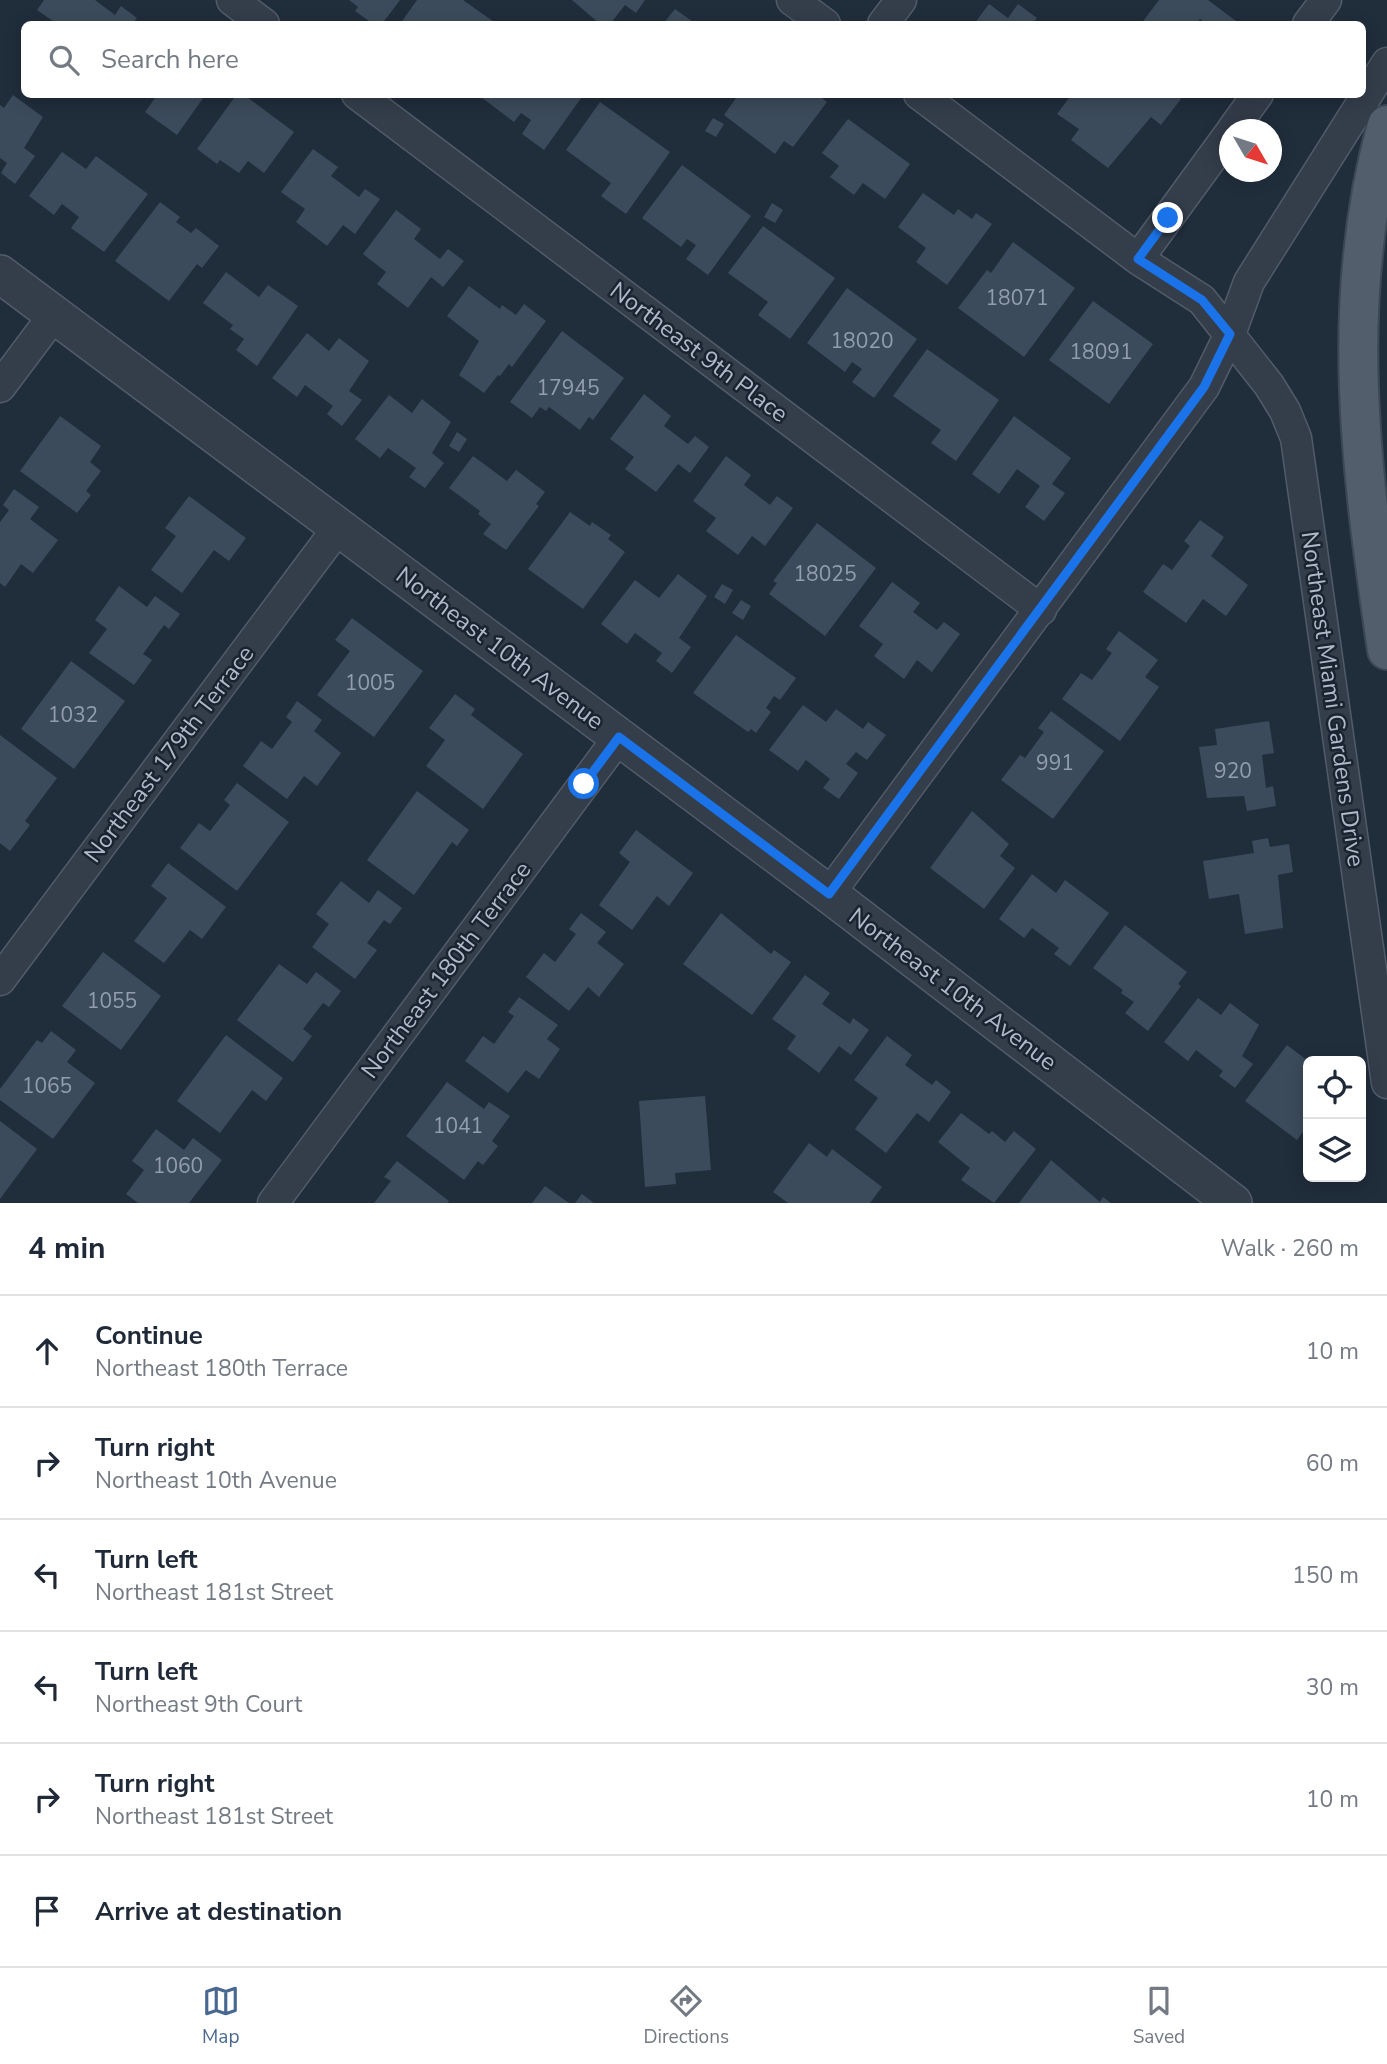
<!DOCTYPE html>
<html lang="en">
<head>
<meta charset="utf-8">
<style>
  :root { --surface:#fff; --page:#f6f6f7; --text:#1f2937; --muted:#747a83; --line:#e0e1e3; --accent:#496891 }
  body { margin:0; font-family:"Nunito Sans",sans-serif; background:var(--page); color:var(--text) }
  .controls { position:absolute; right:21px; bottom:21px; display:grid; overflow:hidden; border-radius:10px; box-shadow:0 4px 18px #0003 }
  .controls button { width:63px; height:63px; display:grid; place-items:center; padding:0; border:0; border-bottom:2px solid var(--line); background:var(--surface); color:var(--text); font:35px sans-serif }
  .compass { position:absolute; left:1219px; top:119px; width:63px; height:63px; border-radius:50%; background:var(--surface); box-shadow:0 4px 18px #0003; rotate:129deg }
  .stop { position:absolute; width:21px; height:21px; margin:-16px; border:5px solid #1a73e8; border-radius:50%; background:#fff }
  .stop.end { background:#1a73e8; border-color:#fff; box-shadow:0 2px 7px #0008 }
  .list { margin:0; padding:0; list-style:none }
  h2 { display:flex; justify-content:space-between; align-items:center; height:91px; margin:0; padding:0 28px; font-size:30px }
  h2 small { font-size:23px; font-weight:400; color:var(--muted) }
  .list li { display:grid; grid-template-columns:46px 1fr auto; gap:21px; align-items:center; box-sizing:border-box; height:112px; padding:0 28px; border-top:2px solid var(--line) }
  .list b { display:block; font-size:26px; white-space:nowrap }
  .list p { margin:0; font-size:23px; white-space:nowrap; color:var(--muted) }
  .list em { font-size:23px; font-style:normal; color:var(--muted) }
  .icon { flex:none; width:38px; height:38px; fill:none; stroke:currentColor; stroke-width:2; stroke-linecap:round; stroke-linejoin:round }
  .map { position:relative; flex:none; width:1387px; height:1203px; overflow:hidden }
  .search { position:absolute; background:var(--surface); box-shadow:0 4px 18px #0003; left:21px; right:21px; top:21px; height:77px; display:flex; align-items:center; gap:18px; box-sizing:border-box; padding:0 24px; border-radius:10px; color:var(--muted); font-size:26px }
  .sheet { height:763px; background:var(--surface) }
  nav { display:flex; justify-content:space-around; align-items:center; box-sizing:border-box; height:98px; border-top:2px solid var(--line); background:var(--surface); font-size:19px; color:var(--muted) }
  nav a { display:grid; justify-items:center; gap:4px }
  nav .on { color:var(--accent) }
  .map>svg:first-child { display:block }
  .building { fill:#3c4b5b }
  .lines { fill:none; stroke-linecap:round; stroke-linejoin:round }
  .minor-casing { stroke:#525c69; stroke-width:33 }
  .tertiary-casing { stroke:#525c69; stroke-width:40 }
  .primary-casing { stroke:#3d4855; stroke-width:42 }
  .minor { stroke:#343e4b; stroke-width:30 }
  .tertiary { stroke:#343e4b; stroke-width:37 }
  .primary { stroke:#525e6c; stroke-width:38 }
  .route { stroke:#1a73e8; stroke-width:9 }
  .labels { text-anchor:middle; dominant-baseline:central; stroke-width:5; stroke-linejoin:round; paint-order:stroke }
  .number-label { font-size:21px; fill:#929ead }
  .street-label { font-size:24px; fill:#afb9c8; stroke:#192430 }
</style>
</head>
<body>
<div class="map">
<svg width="1387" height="1203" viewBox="0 0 1387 1203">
  <rect width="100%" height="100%" fill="#202d3b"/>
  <path class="building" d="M44 0H95L115 15 121 6 137 18 132 24H57L37 10Z
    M349 0H400L382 24H373L355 11 358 7Z
    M417 0H463L497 24H400Z
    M572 0H645L636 13 625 5 610 24H600Z
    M1159 0H1208L1236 21 1234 24H1207L1200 19 1196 24H1141Z
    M989 4 1008 18 1018 4 1037 18 1032 24H974Z
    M675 9 696 24H663Z
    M149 94H206L177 135 145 112 155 98Z
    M237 94H243L294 132 264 173 248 161 239 173 220 160 217 164 197 149Z
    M477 94H584L544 150 522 134 531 120 521 113 514 122Z
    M739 94H817L827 102 793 147 784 141 775 154 724 115Z
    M1072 94H1175L1181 99 1161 125 1151 117 1108 168 1071 140 1079 129 1057 114Z
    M13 95 43 117 24 148 35 156 15 184 1 173 7 163 0 158V105L4 108Z
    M600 102 670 152 626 214 601 196 611 183 566 150Z
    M713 118 724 124 716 137 705 131Z
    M848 119 910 164 885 199 863 183 854 195 830 177 839 166 822 153Z
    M313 149 338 167 331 176 359 197 365 189 380 199 355 234 343 225 327 246 296 222 305 209 281 192Z
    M62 152 86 169 96 156 148 194 104 252 71 228 79 217 62 204 54 215 29 196Z
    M682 165 751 216 708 275 686 259 696 245 687 239 681 247 642 218Z
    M923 193 954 215 958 209 972 219 976 213 992 224 947 285 916 262 926 248 898 227Z
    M160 202 180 217 176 222 191 233 196 228 219 246 202 268 197 264 169 301 115 261Z
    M772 203 783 210 775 223 764 217Z
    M396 210 421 229 414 239 440 259 448 249 464 261 443 287 431 277 408 308 377 284 386 272 363 254Z
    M763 226 835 278 790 339 758 315 768 302 728 273Z
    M1013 242 1075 288 1024 357 958 308 987 270 991 273Z
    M226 272 259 297 268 285 298 306 257 366 236 350 244 339 230 329 233 325 203 303Z
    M469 286 500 309 502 305 516 315 524 304 546 321 512 367 509 364 500 376 498 375 484 393 459 375 479 341 447 316Z
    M847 288 917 339 874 398 852 382 862 369 852 362 845 372 807 343Z
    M1093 301 1153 344 1109 404 1049 360Z
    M562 331 624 378 593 420 589 417 580 430 549 407 546 411 540 407 532 418 510 402Z
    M307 333 329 351 339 338 369 361 349 391 362 400 342 426 327 414 333 406 305 385 297 397 272 378Z
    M927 349 999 400 956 461 931 443 941 430 893 396Z
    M644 394 671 416 664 426 688 444 695 436 709 447 690 473 678 464 656 492 625 469 634 457 610 439Z
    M389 395 412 413 422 399 451 422 432 453 444 463 425 488 409 477 416 468 388 448 380 458 355 439Z
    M60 416 101 446 90 462 101 471 86 491 91 495 77 513 20 471Z
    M1014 416 1071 458 1052 484 1065 493 1044 521 1025 507 1040 486 1017 469 999 494 972 474Z
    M457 432 467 439 459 452 449 446Z
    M473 456 507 481 516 470 545 492 536 504 539 506 506 550 483 534 491 524 478 514 480 511 449 488Z
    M726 456 751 475 744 485 770 505 777 496 793 508 765 546 752 536 738 555 706 531 716 518 693 501Z
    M14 489 39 507 30 519 58 540 33 573 21 564 5 587 0 583V522L9 510 3 505Z
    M189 496 246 538 229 561 214 550 182 593 151 570 176 536 165 528Z
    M570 512 590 526 592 522 611 535 608 539 625 552 583 609 528 569Z
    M1200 520 1224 537 1211 556 1248 585 1226 616 1203 599 1186 623 1143 592 1163 564 1172 570 1190 546 1184 541Z
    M817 523 876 568 825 636 769 594 777 583 773 581Z
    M678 574 707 596 679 638 691 647 672 673 656 661 662 653 635 633 627 644 601 624 635 580 659 598Z
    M892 582 920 603 913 612 937 630 944 622 960 634 932 672 917 660 904 679 874 656 883 644 859 626Z
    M722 584 733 590 725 604 714 597Z
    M119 586 147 607 155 596 180 614 169 629 164 625 143 654 152 660 134 685 89 653 107 629 95 620Z
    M741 600 751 606 743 620 732 613Z
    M352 618 423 671 374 737 317 695 350 651 335 640Z
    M1119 631 1158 660 1145 677 1159 687 1120 741 1062 699 1081 673 1092 680 1112 653 1106 649Z
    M736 635 796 678 780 700 774 696 766 708 771 712 756 733 751 729 748 732 693 693Z
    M71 661 125 701 74 769 21 729Z
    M455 694 475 709 471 715 523 754 483 809 426 766 445 740 429 728Z
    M297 701 322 720 314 731 341 753 317 786 304 776 287 799 243 766 261 741 272 749 292 722 286 717Z
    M803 705 826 722 836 709 863 729 868 722 886 735 867 760 856 752 846 764 858 773 839 799 823 788 830 779 806 760 798 771 769 750Z
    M1051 711 1104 751 1053 819 1001 780 1020 755 1025 758 1044 732 1038 728Z
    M1269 721 1274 753 1262 755 1266 788 1273 786 1276 806 1247 811 1244 796 1207 798 1199 747 1217 745 1215 729Z
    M0 735 57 778 25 821 30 825 10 851 0 843Z
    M237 783 289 822 237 891 180 848 199 823 210 831 230 805 224 800Z
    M417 791 469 830 457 846 452 842 414 895 367 860Z
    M972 811 1009 844 1000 856 1015 868 984 909 930 868Z
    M636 830 693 873 669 906 657 896 632 930 599 905 630 862 619 853Z
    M1268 838 1270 847 1289 844 1293 872 1278 875 1283 928 1245 934 1239 894 1209 899 1203 861 1254 853 1252 841Z
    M168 863 226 907 202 939 190 930 164 963 134 941 167 898 151 886Z
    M1032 874 1056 893 1065 880 1109 913 1070 966 1054 954 1059 948 1032 928 1024 938 999 919Z
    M341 881 369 903 378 890 402 908 390 924 384 920 367 943 377 950 355 979 312 947 329 924 316 914Z
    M581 913 606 932 597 943 624 964 599 997 588 987 569 1011 526 977 544 953 555 962 576 934 569 929Z
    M721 913 771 954 774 950 791 962 752 1015 683 964Z
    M1125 925 1187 972 1178 984 1181 986 1148 1031 1125 1013 1134 1002 1121 993 1123 990 1093 968Z
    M103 952 161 996 121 1050 62 1006Z
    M279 964 307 984 316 972 341 991 329 1007 323 1003 303 1029 312 1036 293 1062 237 1020Z
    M805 975 830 993 822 1004 850 1024 853 1018 869 1030 851 1055 839 1046 819 1073 787 1049 796 1036 772 1019Z
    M519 997 558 1025 547 1039 560 1049 539 1079 526 1070 508 1093 465 1061 483 1036 494 1044 514 1016 508 1012Z
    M1198 998 1221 1015 1230 1003 1259 1025 1242 1056 1253 1064 1235 1088 1219 1076 1223 1071 1196 1050 1188 1061 1164 1042Z
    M51 1031 76 1050 67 1062 95 1083 53 1139 0 1100V1089L37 1040 42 1043Z
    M226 1035 283 1078 266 1101 252 1090 220 1133 177 1101Z
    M887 1036 912 1055 905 1065 932 1085 936 1080 951 1092 929 1122 917 1113 886 1153 855 1129 878 1098 854 1080Z
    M1287 1045 1308 1061V1125L1297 1140 1245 1101Z
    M447 1082 484 1109 489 1102 510 1116 492 1141 498 1146 483 1165 478 1161 464 1180 406 1136Z
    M705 1096 711 1170 675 1173 676 1184 645 1187 639 1101Z
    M961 1113 989 1134 992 1131 1005 1142 1014 1131 1036 1149 994 1203 961 1180 970 1168 938 1142Z
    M0 1121 37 1149 0 1199Z
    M156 1129 184 1150 193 1138 222 1160 189 1203H138L126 1194 144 1170 132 1161Z
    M809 1143 827 1157 832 1149 882 1187 870 1203H788L773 1192Z
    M1051 1160 1100 1202 1103 1197 1111 1203H1019Z
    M397 1161 449 1201 447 1203H374L391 1181 384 1177Z
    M545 1186 569 1203H532Z
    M582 1194 594 1203H575Z"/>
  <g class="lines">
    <g class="minor-casing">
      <path id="minor" d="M232 0 264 24
        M792 0 825 24
        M883 24 901 0
        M1308 24 1326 0
        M357 94 1041 610
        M919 94 1138 259 1202 300 1269 385 1285 411 1296 438 1387 1083
        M1232 130 1258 94
        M1138 259 1230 133
        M0 387 54 315
        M829 894 1204 387 1230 334 1249 282 1387 63
        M0 980 338 528
        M273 1203 619 737"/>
    </g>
    <g class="tertiary-casing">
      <path id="tertiary" d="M0 274 829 894 1233 1203"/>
    </g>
    <g class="primary-casing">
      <path id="primary" d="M1387 125C1338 301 1361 472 1387 650"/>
    </g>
    <use href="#minor" class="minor"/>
    <use href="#tertiary" class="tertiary"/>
    <use href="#primary" class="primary"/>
  </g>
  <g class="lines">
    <path class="route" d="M584 784 619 737 829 894 1204 387 1230 334 1202 300 1138 259 1168 218"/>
  </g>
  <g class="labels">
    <g class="number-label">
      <text x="1017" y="298">18071</text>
      <text x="862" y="341">18020</text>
      <text x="1101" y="352">18091</text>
      <text x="568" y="388">17945</text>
      <text x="825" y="574">18025</text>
      <text x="370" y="683">1005</text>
      <text x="73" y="715">1032</text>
      <text x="1055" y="763">991</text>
      <text x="1233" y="771">920</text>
      <text x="112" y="1001">1055</text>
      <text x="47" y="1086">1065</text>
      <text x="458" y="1126">1041</text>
      <text x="178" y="1166">1060</text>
    </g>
    <g class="street-label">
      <text transform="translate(699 352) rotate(37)">Northeast 9th Place</text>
      <text transform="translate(500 648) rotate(37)">Northeast 10th Avenue</text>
      <text transform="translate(1333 699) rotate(82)">Northeast Miami Gardens Drive</text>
      <text transform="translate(169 754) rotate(-53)">Northeast 179th Terrace</text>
      <text transform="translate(446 970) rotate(-53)">Northeast 180th Terrace</text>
      <text transform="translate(953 989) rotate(37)">Northeast 10th Avenue</text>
    </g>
  </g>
</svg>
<div class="controls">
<button><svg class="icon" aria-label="locate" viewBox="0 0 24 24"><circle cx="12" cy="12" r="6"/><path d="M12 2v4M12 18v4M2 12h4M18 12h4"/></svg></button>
<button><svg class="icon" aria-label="layers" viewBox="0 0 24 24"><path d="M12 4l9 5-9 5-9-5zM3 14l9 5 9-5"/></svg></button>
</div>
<svg class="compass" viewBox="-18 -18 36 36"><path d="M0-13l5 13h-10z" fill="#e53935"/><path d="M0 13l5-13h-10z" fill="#747a83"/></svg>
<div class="stop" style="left:584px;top:784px"></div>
<div class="stop end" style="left:1168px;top:218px"></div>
<div class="search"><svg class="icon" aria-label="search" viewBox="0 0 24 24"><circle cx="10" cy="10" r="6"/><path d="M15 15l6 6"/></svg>Search here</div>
</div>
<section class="sheet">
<h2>4 min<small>Walk · 260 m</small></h2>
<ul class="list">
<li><svg class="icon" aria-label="ahead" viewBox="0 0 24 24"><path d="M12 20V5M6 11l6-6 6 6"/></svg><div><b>Continue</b><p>Northeast 180th Terrace</p></div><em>10 m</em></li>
<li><svg class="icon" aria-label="right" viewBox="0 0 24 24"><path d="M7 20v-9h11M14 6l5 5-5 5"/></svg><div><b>Turn right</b><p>Northeast 10th Avenue</p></div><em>60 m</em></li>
<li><svg class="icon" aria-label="left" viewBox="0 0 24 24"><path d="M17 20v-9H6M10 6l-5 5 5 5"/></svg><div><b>Turn left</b><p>Northeast 181st Street</p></div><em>150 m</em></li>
<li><svg class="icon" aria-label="left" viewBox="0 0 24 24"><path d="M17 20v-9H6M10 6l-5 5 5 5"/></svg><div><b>Turn left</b><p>Northeast 9th Court</p></div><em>30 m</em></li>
<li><svg class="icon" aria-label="right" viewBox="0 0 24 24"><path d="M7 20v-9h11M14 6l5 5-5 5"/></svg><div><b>Turn right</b><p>Northeast 181st Street</p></div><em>10 m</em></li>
<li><svg class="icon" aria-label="arrive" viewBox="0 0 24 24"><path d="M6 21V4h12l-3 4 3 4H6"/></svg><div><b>Arrive at destination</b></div></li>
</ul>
</section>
<nav>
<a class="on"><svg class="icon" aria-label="map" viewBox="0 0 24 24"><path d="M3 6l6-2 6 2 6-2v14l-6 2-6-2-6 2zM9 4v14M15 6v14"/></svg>Map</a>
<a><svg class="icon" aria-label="directions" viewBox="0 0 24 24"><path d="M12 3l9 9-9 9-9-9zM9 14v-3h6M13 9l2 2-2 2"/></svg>Directions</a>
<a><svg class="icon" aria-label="saved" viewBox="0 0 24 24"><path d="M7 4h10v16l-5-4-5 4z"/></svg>Saved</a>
</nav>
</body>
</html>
